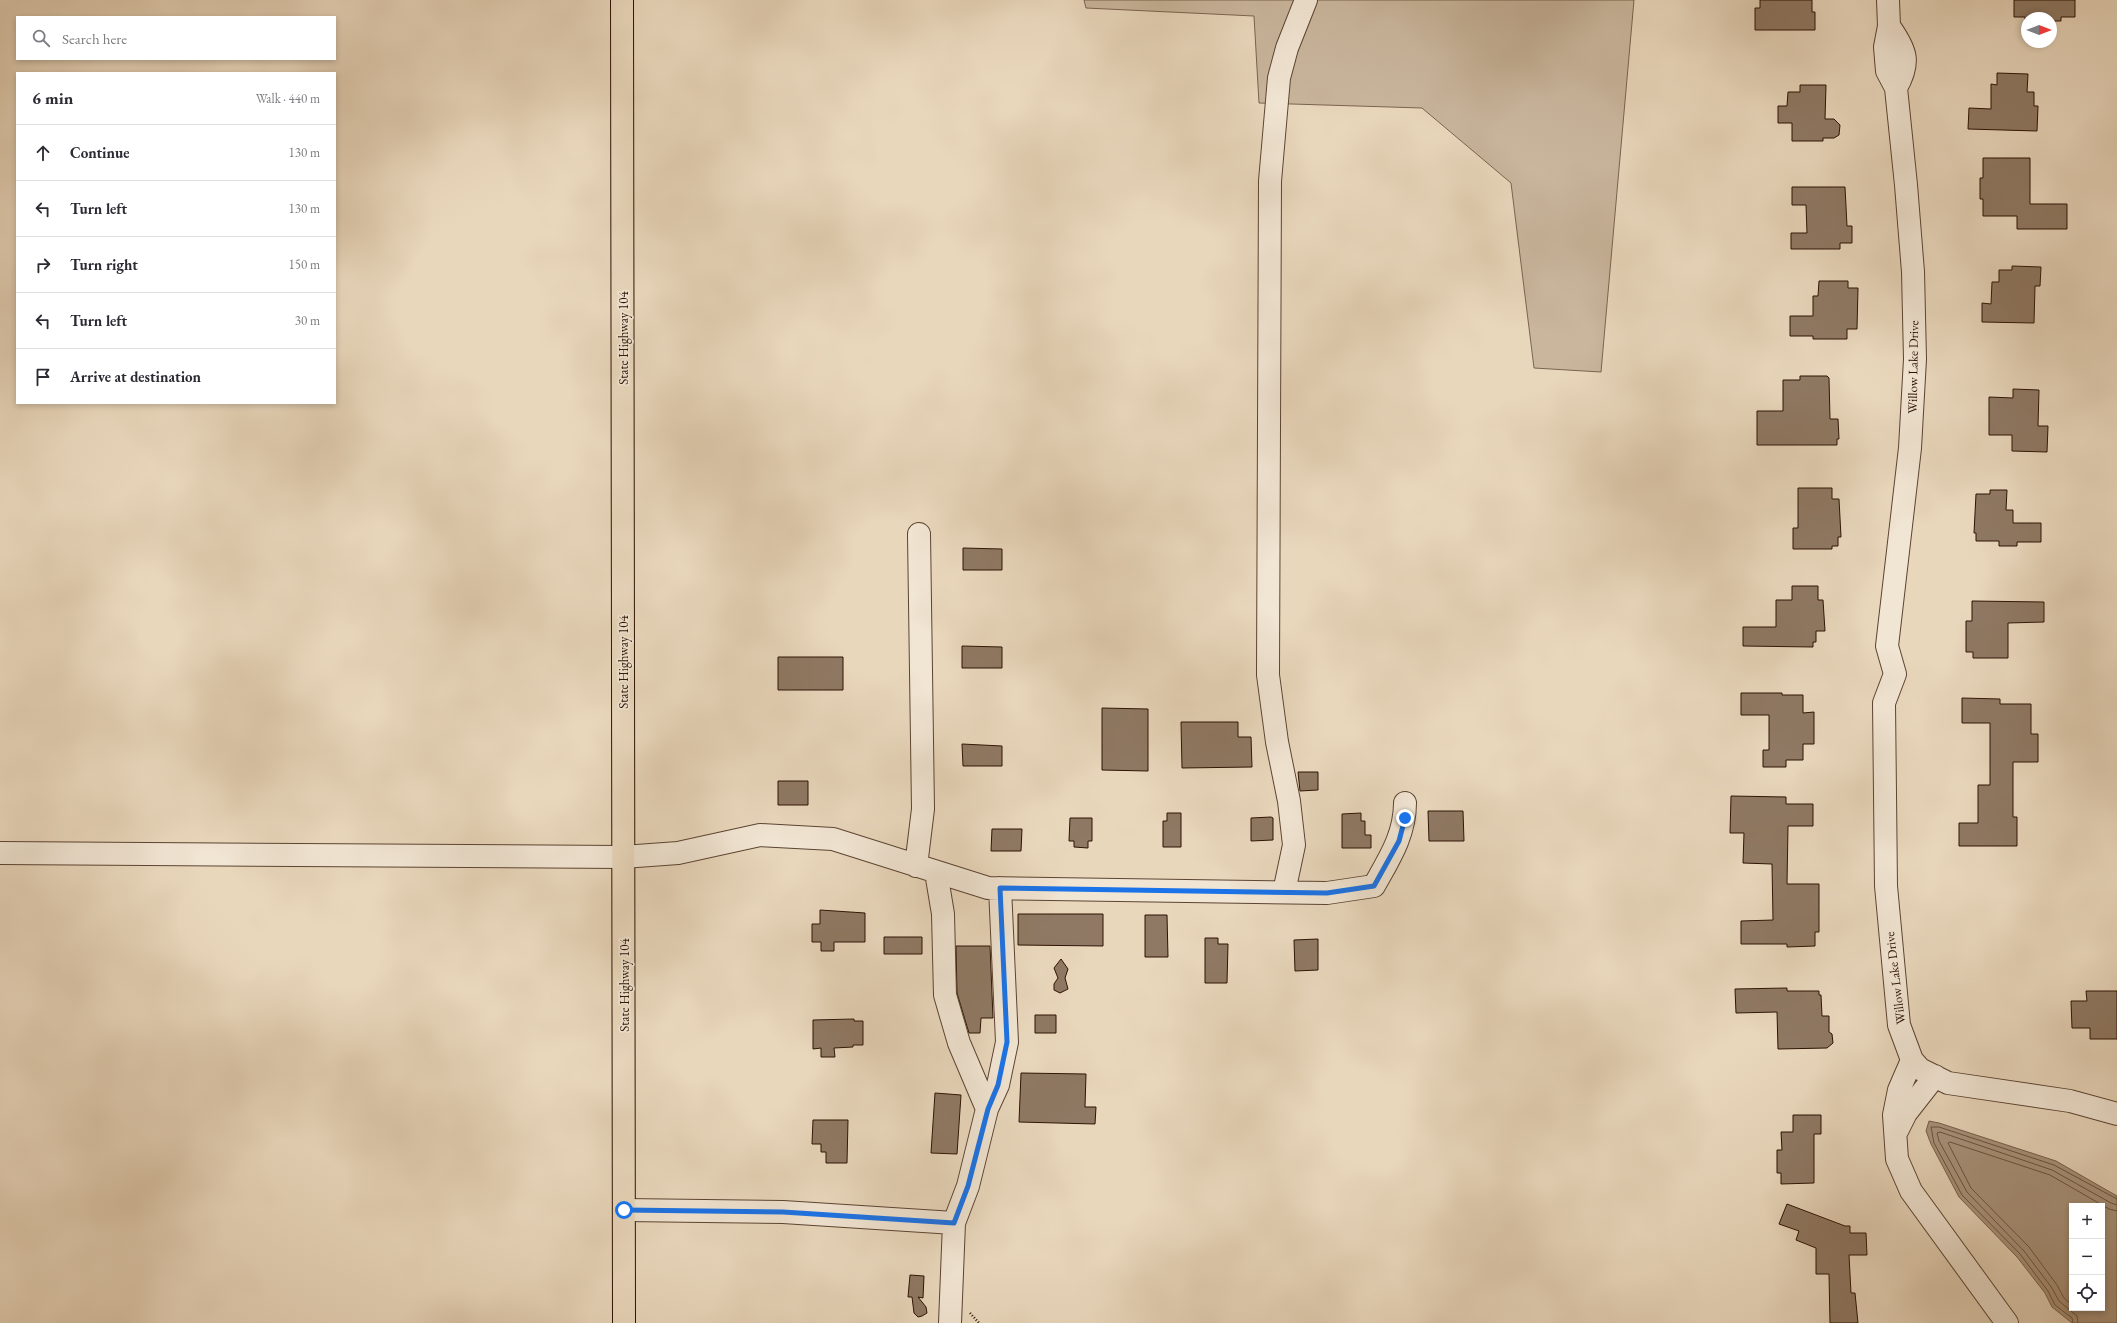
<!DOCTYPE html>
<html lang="en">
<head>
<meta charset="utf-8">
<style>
  :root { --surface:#fff; --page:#f2f2f3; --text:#2b2b33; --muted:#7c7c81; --line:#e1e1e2 }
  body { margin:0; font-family:"EB Garamond",serif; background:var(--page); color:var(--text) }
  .controls { position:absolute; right:12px; bottom:12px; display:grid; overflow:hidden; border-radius:0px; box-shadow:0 2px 6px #0003 }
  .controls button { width:36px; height:36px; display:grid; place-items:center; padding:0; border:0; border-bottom:1px solid var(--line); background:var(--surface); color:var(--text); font:20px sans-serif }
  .compass { position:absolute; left:2021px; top:12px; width:36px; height:36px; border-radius:50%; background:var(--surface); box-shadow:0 2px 6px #0003; rotate:90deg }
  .stop { position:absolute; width:12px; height:12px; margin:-9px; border:3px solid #1a73e8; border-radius:50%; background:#fff }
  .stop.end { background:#1a73e8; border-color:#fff; box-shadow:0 1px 4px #0008 }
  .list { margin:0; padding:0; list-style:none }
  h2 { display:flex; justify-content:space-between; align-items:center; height:52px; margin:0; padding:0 16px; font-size:17px }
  h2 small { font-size:13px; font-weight:400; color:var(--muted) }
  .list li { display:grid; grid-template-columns:26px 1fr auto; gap:12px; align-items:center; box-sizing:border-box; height:56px; padding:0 16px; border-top:1px solid var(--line) }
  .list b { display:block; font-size:15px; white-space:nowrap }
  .list em { font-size:13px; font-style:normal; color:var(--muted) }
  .icon { flex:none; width:22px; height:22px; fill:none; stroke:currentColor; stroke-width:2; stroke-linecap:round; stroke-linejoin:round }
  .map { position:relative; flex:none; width:2117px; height:1323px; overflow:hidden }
  .search { position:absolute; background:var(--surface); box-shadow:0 2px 6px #0003; left:16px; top:16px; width:320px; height:44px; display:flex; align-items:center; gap:10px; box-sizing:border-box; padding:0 14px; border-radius:0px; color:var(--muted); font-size:15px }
  .panel { position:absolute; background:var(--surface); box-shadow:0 2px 6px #0003; left:16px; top:72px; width:320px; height:332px; border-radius:0px }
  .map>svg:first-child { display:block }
  .green { fill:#c9b69d; stroke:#7b6450 }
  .water { fill:#a9947d; stroke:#77604d; fill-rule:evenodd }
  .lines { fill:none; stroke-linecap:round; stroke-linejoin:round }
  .shore { stroke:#6b5440; stroke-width:1 }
  .building { fill:#8f7964; stroke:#2d1304 }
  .minor-casing { stroke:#5c4432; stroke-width:24 }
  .major-casing { stroke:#2d1304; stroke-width:24 }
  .path { stroke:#2d1304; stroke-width:2.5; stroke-dasharray:1 2; stroke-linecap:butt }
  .minor { stroke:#f1e5d3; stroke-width:22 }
  .major { stroke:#e9d7bc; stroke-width:22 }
  .route { stroke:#1a73e8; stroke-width:5 }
  .labels { text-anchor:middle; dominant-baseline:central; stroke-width:3.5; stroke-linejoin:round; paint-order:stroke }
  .street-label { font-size:13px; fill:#2d1304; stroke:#f1e5d3 }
</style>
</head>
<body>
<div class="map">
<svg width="2117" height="1323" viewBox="0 0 2117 1323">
  <rect width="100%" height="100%" fill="#e9d7bc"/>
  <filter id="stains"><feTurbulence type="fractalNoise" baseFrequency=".005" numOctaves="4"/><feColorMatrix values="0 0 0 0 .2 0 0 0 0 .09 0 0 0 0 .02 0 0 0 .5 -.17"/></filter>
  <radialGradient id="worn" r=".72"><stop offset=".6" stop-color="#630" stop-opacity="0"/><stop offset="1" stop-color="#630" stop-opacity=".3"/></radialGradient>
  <path class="green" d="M1084 0H1634L1601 372 1534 368 1511 183 1422 108 1259 103 1254 16 1086 8Z"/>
  <path class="water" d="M1929 1121 1939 1123 2056 1161 2117 1196V1323H2072L2052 1307 2045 1293 2017 1257 1959 1197 1931 1144 1926 1131ZM2072 1206H2102V1308H2072Z"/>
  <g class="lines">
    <path class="shore" d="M2072 1305 2064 1298 2057 1285 2029 1247 1971 1188 1948 1143 1950 1142 2050 1175 2109 1209 2117 1211
      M2073 1323 2072 1318 2055 1305 2048 1291 2020 1254 1962 1195 1934 1143 1931 1127H1939L2054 1165 2117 1199
      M2078 1323 2077 1316 2059 1301 2052 1288 2024 1251 1967 1192 1939 1141 1937 1133 1940 1132 2052 1170 2111 1203 2117 1205"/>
  </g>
  <path class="building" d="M1760 0H1812V12H1815V30H1755V8H1760Z
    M2014 0H2075V17H2061V21H2051V18H2027L2025 21V17H2014Z
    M1997 73 2028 74 2027 92H2034V106H2038L2037 131 1968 129 1969 108 1991 109V84L1997 85Z
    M1800 85H1826L1825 119H1834L1840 125 1839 135 1834 138H1823V141H1792V123H1778V106H1787L1788 92H1800Z
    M1983 158H2030V204H2067V229H2017V216H1983V199H1980V178H1983Z
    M1792 187H1845L1847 226H1852V243H1840V249H1791V233H1807L1806 205H1792Z
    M2012 266 2041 267 2040 286H2035L2034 323 1982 322V303L1991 304 1992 282H1999V270H2012Z
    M1819 281H1848V288H1858L1857 329H1847V339H1813V336H1790V316H1813V296H1818Z
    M1800 376H1827L1829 378 1830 419H1838L1839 439H1837V445H1757V411H1783V380H1800Z
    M2013 389 2039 390 2038 426H2048L2047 452 2012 451V435H1989V397L2013 398Z
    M1798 488H1832V499H1839L1841 537H1838V546H1832V549H1793V528H1798Z
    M1990 490H2007L2006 510H2013V523H2041V542H2017V546H1999V541H1976V533H1974L1976 494H1990Z
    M963 548 1002 549V570H963Z
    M1792 586H1818V600H1823L1825 631H1816V642H1813V647L1743 646V627H1776V600H1792Z
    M1972 601 2044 602V622L2008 623V658H1973V652H1966V621H1972Z
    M962 646 1002 647V668H962Z
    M778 657H843V690H778Z
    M1741 693H1782V695H1803V713L1814 712V744H1803V760H1786V767H1763V750H1769V715H1741Z
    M1962 698 2000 699V704H2031V734H2038V762H2013V817H2017V846H1959V823H1978V785H1990V723H1962Z
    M1102 708 1148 709V771L1102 770Z
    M1181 722H1238V737H1251L1252 767 1182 768Z
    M962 744 1002 746V766H963Z
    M1298 772H1318V790L1300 791Z
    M778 781H808V805H778Z
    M1731 796 1786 797V804H1813V826H1788L1787 884H1819V932H1815V946L1787 947V944H1741V921L1773 920 1772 864 1743 863 1744 833H1730Z
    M1428 811H1463L1464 841H1429Z
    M1167 813H1181V847H1163V821H1167Z
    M1361 813V821H1365V835H1371V848H1342V814Z
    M1271 817 1273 818V840L1251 841V818Z
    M1070 818H1092V841H1088V848L1074 847V841H1069Z
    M992 829H1022L1021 851H991Z
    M820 910 865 913V942H834V951H821V942H812V924H820Z
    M1018 914H1103V946L1018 945Z
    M1145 915H1167L1168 957H1145Z
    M884 937H922V954H884Z
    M1205 938H1218V944H1228L1227 983H1205Z
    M1318 939V970L1295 971 1294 940Z
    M956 946H990L993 1018H981L980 1033H969L957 993Z
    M1061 959 1068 969 1065 978 1068 989 1060 993 1054 990V984L1058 978 1054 968Z
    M1787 988V991H1819V995H1821L1822 1016H1829V1032L1832 1034 1833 1043 1827 1048 1778 1049 1777 1012 1736 1013 1735 989Z
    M2086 991H2117V1039H2090V1028H2072L2071 1001H2087Z
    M1035 1015H1056V1033H1035Z
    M854 1019V1021H863V1045H853V1047L834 1048 835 1057H821V1048L813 1049V1020Z
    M1021 1073 1086 1074 1085 1107H1096L1095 1124 1019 1122Z
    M935 1093 961 1095 957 1154 931 1153Z
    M1793 1115H1821V1134H1814V1183L1781 1184V1173H1777V1150H1782L1781 1132H1793Z
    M813 1120H848L847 1163H826V1152H821V1144H812Z
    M1787 1204 1845 1226H1850V1233H1866L1867 1255H1849L1851 1293H1855L1858 1323H1830L1829 1274H1816V1248L1796 1240 1799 1231 1779 1224Z
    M910 1275 924 1276 923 1298 918 1297 926 1307 927 1313 922 1316 918 1317 914 1313 912 1297H908Z"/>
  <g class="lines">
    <g class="minor-casing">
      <path id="minor" d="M1888 0 1889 26 1885 47 1887 71 1896 88 1906 185 1913 272 1915 359 1910 448 1887 646 1895 674 1884 703 1886 886 1899 1025 1912 1060 1920 1069 1948 1083 2070 1101 2117 1114
        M1889 26C1906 50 1911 62 1896 88
        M0 853 623 857 678 853 760 835 833 839 988 888 1327 893 1374 886C1389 859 1405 835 1405 803
        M916 866 923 809 919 534
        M936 872 943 914 945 995 959 1043 987 1109 968 1186 954 1223 950 1323
        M1284 892 1294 845 1289 801 1277 742 1268 675 1270 181 1279 78 1287 48 1306 0
        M1912 1060 1899 1090 1894 1115 1897 1159 1911 1191 2007 1323
        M987 1109 998 1085 1007 1042 1000 888
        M1897 1131 1906 1113 1935 1076
        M624 1210 783 1212 954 1223"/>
    </g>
    <g class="major-casing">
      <path id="major" d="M622 0 624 1323"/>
    </g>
    <path class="path" d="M970 1313 979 1323"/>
    <use href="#minor" class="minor"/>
    <use href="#major" class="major"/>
  </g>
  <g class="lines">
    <path class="route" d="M624 1210 783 1212 954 1223 968 1186 988 1109 998 1085 1007 1042 1000 888 1327 893 1374 886 1399 841 1405 818"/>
  </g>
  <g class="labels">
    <g class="street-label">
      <text transform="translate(623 338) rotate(-90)">State Highway 104</text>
      <text transform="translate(1913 367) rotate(-89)">Willow Lake Drive</text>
      <text transform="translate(623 662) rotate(-90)">State Highway 104</text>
      <text transform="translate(1895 978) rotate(-97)">Willow Lake Drive</text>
      <text transform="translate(624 985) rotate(-90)">State Highway 104</text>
    </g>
  </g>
  <rect width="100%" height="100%" filter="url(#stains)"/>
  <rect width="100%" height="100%" fill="url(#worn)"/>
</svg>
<div class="controls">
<button>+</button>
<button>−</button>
<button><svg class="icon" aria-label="locate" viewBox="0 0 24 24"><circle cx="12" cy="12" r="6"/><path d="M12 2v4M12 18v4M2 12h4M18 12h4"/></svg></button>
</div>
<svg class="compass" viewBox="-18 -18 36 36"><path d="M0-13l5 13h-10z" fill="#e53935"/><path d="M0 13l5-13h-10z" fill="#7c7c81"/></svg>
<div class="stop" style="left:624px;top:1210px"></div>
<div class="stop end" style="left:1405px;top:818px"></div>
<div class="search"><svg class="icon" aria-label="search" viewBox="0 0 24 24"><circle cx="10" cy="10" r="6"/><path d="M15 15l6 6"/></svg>Search here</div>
<section class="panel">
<h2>6 min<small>Walk · 440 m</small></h2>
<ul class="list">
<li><svg class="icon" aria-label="ahead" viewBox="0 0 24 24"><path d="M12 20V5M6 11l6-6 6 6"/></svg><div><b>Continue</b></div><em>130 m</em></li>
<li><svg class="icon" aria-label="left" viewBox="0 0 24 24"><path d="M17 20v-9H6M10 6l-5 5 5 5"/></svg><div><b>Turn left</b></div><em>130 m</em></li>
<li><svg class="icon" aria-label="right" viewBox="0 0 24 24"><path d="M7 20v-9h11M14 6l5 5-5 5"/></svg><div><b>Turn right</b></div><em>150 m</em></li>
<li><svg class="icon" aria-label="left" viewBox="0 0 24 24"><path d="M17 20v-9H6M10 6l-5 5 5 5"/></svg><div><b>Turn left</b></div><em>30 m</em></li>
<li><svg class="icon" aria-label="arrive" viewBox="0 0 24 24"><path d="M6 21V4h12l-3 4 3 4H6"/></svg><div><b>Arrive at destination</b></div></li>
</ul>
</section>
</div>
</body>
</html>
